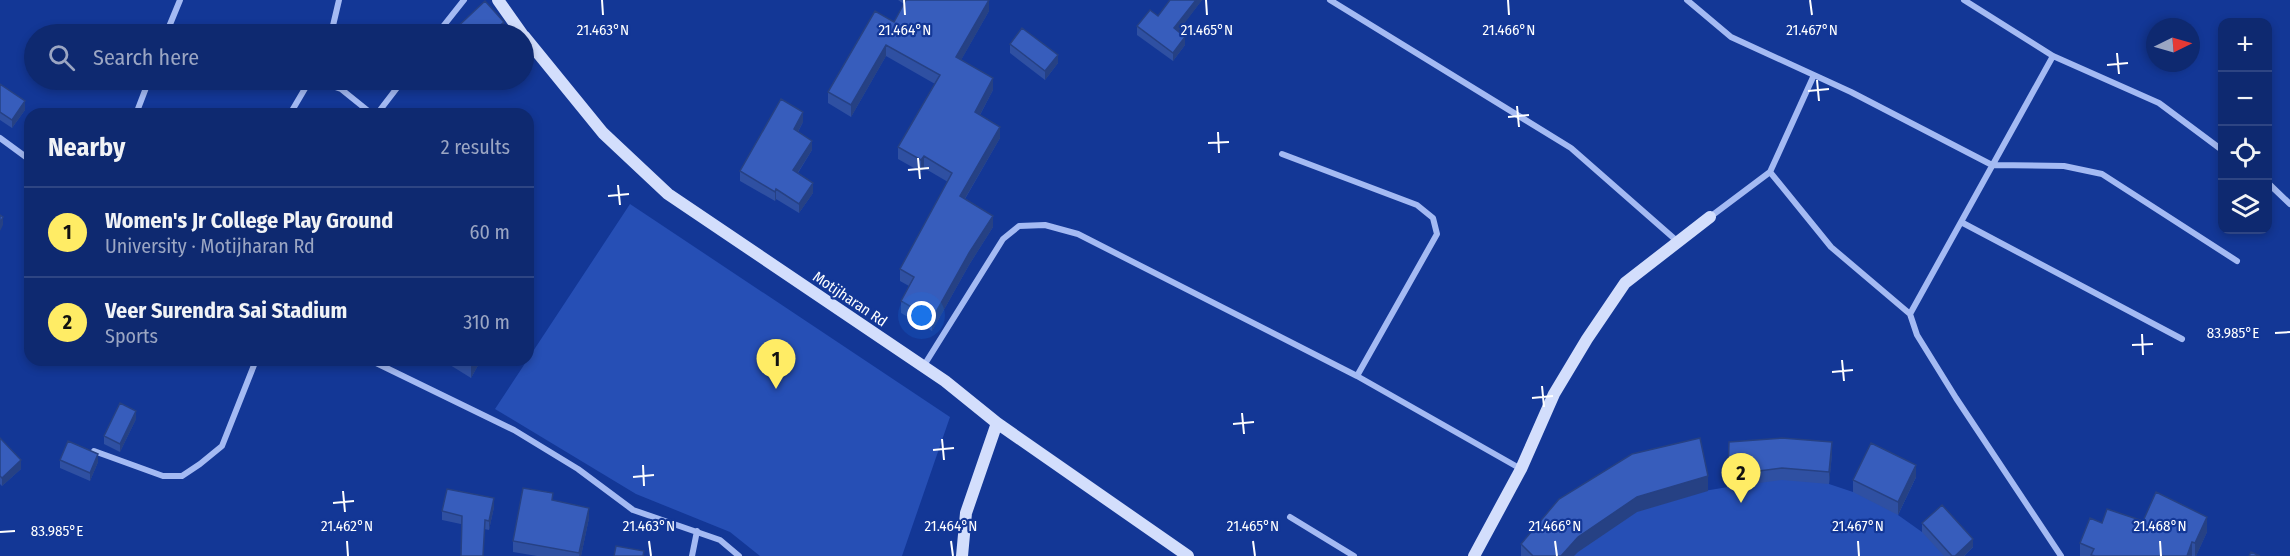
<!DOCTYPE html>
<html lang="en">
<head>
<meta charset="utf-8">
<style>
  :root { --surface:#0e2970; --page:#173175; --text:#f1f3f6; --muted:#9ba6c3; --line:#2e4583; --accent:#ffec65 }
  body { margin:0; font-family:"Fira Sans Condensed",sans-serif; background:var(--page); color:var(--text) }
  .controls { position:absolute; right:18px; top:18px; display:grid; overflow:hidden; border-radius:12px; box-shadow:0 3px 9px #0003 }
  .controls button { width:54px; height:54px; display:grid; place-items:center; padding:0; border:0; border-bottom:2px solid var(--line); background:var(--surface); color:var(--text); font:30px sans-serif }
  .compass { position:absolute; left:2146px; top:18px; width:54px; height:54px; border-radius:50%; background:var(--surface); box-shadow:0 3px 9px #0003; rotate:85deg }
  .you { position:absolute; left:922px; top:316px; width:21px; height:21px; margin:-15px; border:4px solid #fff; border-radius:50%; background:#1a73e8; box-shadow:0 0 0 9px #1a73e833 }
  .badge { display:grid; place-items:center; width:39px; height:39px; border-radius:50%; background:var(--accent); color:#111; font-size:20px; font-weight:700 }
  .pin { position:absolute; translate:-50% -50px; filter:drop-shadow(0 2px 3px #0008) }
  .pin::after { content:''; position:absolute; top:32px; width:21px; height:18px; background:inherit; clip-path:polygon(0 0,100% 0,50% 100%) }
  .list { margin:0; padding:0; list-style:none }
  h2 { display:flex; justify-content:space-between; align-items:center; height:78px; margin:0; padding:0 24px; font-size:26px }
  h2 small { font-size:20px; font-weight:400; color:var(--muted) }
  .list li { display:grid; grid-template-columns:39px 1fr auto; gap:18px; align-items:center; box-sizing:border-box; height:90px; padding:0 24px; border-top:2px solid var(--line) }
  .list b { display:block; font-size:22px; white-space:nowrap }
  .list p { margin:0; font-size:20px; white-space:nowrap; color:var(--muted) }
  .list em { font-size:20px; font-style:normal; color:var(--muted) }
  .icon { flex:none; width:33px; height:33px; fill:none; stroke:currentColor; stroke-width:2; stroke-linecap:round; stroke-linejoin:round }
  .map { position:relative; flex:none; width:2290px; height:556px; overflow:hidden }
  .search { position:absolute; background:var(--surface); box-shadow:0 3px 9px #0003; left:24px; top:24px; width:510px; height:66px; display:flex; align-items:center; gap:15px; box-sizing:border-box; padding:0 21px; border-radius:33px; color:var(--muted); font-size:22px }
  .panel { position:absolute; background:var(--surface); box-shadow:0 3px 9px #0003; left:24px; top:108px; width:510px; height:258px; border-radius:18px }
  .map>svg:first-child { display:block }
  .green { fill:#264fb5 }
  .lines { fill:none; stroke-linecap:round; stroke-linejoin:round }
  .street { stroke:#a4baf3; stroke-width:6 }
  .secondary { stroke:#d3defc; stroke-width:12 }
  .wall { fill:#2f50a2 }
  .shaded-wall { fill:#264184 }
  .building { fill:#375dbc; stroke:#264184; stroke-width:1.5 }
  .ticks { fill:none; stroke:#fff; stroke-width:2 }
  .labels { text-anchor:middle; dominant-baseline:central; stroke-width:4.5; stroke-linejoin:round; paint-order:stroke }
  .street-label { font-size:15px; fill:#fff; stroke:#133796 }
  .ticks-label { font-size:15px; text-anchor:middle; fill:#fff; stroke:#133796; stroke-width:4.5; stroke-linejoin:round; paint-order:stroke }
</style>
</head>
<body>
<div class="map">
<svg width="2290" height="556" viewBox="0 0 2290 556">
  <rect width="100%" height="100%" fill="#133796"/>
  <path class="green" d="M630 204 950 417 902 556H760L730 532 636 494 495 409Z
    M1729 454H1831L1829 484 1853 492 1916 477 1898 515 1922 532 1942 513 1973 547 1964 556H1524L1559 515 1728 487Z"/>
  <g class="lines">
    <path class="street" d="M1330 0 1571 148 1677 241
      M1687 0 1731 37 1851 92 1992 165 2064 166 2102 174 2237 261
      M1964 0 2053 56 2159 103 2222 150
      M166 34 180 0
      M331 34 339 0
      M437 34 464 0
      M315 80 341 89 372 114
      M136 114 149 80
      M290 114 310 80
      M377 114 403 80
      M0 138 30 160
      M1282 154 1417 205 1433 218 1437 234 1357 376
      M1770 172 1831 247 1910 314 1917 335 1956 398 2061 556
      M2268 183 2290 204
      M1710 217 1770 172 1814 75
      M1961 222 2182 339
      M1910 314 2053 56
      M370 360 514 430 578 469 633 510 720 540 739 556
      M923 367 1003 239 1019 226 1045 225 1078 234 1357 376 1521 469
      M94 451 163 476H182L200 464 222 446 256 360
      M1290 517 1354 556
      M692 556 697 531"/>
    <path class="secondary" d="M498 0 522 34
      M524 36 603 133 668 194 945 381 997 423 1188 556
      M962 556 966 513 997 423
      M1474 556 1521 469 1554 394 1587 339 1625 283 1710 217"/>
  </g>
  <path class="wall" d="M898 0H989V11L961 60 993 90 980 115 1000 138 965 199 993 227 969 265 932 331 901 313V301L909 286 900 281V269L948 182 924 168 921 172 898 159V147L935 84 886 56 851 117 828 103V92L894 22 904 4Z
    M1170 0H1202L1178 31 1185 45 1173 61 1137 35V26L1158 16Z
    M1010 44 1058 63 1045 80 1010 53Z
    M485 80H503L494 89Z
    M0 84 25 110 12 128 0 120Z
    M803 122 798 132 812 150 798 173 813 193 799 213 776 199 775 201 740 181V171Z
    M442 360H481L471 378Z
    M136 419 120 452 104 444V436Z
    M0 438 21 469 2 486 0 484Z
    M1729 442 1832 454 1829 484 1782 480 1728 487Z
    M60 460 98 462 90 481 60 468Z
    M1916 477 1898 515 1853 492V480Z
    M1708 491 1637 512 1578 552 1574 556H1521V544Z
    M553 500 589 518 581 556H537L513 552V541Z
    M494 507 489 530 442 520V511Z
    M2143 521 2207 532 2196 556H2080V543L2102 523Z
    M1922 523 1973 547 1964 556H1944L1922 532Z"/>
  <path class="shaded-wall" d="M989 0V11L956 69V57Z
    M1196 0H1202L1174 37V28Z
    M504 22V34H490Z
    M1185 37V45L1173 61V53Z
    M886 45V56L851 117V105Z
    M1058 55V63L1045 80V71Z
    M993 78V90L975 124V112Z
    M494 80H503L494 89Z
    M25 101V110L12 128V120Z
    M803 112V122L794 139V129Z
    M1000 127V138L960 207V196Z
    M812 141V150L793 180V170Z
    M924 156V168L921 172V160Z
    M813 183V193L799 213V204Z
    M776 189V199L775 201V192Z
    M993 216V227L969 265 932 331V319L969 253Z
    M3 217V225L0 231V223Z
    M529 255V271L528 273V258Z
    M472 360H481L471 378V363Z
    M136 411V419L120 452V444Z
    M1832 442V454L1829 484V472Z
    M98 454V462L90 481V473Z
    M21 460V469L2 486V478Z
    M1916 465V477L1898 515V502Z
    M1708 476V491L1637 512 1578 552 1574 556H1561L1578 537 1637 497Z
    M494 498V507L489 530V521Z
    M589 508V518L581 556H579Z
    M2207 517V532L2196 556H2195V543Z
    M1973 539V547L1964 556H1955Z
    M2192 542V556H2187Z"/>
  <path class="building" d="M906 0H989L956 57 993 78 975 112 1000 127 960 196 993 216 969 253 932 319 901 301 914 277 900 269 952 173 924 156 921 160 898 147 940 75 886 45 851 105 828 92 875 11 894 22Z
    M1170 0H1196L1174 28 1185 37 1173 53 1137 26 1150 10 1158 16Z
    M485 1 504 22 490 34H454L452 32Z
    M1022 28 1058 55 1045 71 1010 44Z
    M0 84 25 101 12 120 0 112Z
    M781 99 803 112 794 129 812 141 793 170 813 183 799 204 776 189 775 192 740 171Z
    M0 215 3 217 0 223Z
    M120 403 136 411 120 444 104 436Z
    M0 438 21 460 2 478 0 476Z
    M1700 438 1708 476 1637 497 1578 537 1561 556H1533L1521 544 1559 499 1632 454Z
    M1782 438 1832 442 1829 472 1782 468 1728 475 1729 442Z
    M68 441 98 454 90 473 60 460Z
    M1871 443 1916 465 1898 502 1853 480Z
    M523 488 553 493 552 500 589 508 579 553 513 541Z
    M447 489 494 498 489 521 485 520 483 556H461L462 516 442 511Z
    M2156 492 2207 517 2195 543 2192 542 2187 556H2095L2091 555 2094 549 2080 543 2090 518 2102 523 2107 509 2143 521Z
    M1942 505 1973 539 1955 556H1952L1922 523Z
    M616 546 644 551 643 556H614Z
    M2251 552 2260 556H2249Z"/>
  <path class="ticks" d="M602 0 603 15M904 0 905 15M1206 0 1207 15M1508 0 1509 15M1810 0 1812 15M2117 53 2119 74M2107 65 2128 63M1817 80 1819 101M1808 91 1829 89M1517 106 1519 127M1508 117 1529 115M1218 132 1219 153M1208 143 1229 142M918 158 920 179M908 170 929 168M618 185 620 205M608 196 629 194M2275 333 2290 332M2142 334 2143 355M2132 345 2153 344M1842 360 1844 381M1832 372 1853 370M1542 386 1544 407M1532 398 1553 396M1242 413 1244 434M1233 424 1254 422M942 439 944 460M933 450 954 448M643 465 644 486M633 477 654 475M343 491 345 512M333 503 354 501M0 532 15 531M347 541 348 556M649 541 651 556M951 541 953 556M1253 541 1255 556M1555 541 1557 556M1858 541 1859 556M2160 541 2161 556"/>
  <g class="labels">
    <g class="street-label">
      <text transform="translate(850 299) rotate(34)">Motijharan Rd</text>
    </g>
  </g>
  <g class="ticks-label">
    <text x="603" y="35">21.463°N</text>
    <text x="905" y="35">21.464°N</text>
    <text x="1207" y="35">21.465°N</text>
    <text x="1509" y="35">21.466°N</text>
    <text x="1812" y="35">21.467°N</text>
    <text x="2233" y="338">83.985°E</text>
    <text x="347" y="531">21.462°N</text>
    <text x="649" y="531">21.463°N</text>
    <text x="951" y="531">21.464°N</text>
    <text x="1253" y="531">21.465°N</text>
    <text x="1555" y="531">21.466°N</text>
    <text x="1858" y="531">21.467°N</text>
    <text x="2160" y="531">21.468°N</text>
    <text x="57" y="536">83.985°E</text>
  </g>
</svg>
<div class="controls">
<button>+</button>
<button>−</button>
<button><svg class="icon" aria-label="locate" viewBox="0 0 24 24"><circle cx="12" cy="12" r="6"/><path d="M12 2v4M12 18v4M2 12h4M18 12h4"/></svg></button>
<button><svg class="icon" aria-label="layers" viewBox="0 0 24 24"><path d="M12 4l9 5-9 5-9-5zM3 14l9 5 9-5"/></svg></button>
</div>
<svg class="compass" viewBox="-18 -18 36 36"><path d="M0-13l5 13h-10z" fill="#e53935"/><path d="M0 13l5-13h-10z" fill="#9ba6c3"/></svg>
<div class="you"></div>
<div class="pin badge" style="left:776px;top:389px">1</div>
<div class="pin badge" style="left:1741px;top:503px">2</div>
<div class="search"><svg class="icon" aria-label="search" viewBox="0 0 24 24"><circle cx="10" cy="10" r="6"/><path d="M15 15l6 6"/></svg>Search here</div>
<section class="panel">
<h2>Nearby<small>2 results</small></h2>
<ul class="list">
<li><span class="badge">1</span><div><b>Women's Jr College Play Ground</b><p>University · Motijharan Rd</p></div><em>60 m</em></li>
<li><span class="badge">2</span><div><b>Veer Surendra Sai Stadium</b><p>Sports</p></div><em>310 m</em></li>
</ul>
</section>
</div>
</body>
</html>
